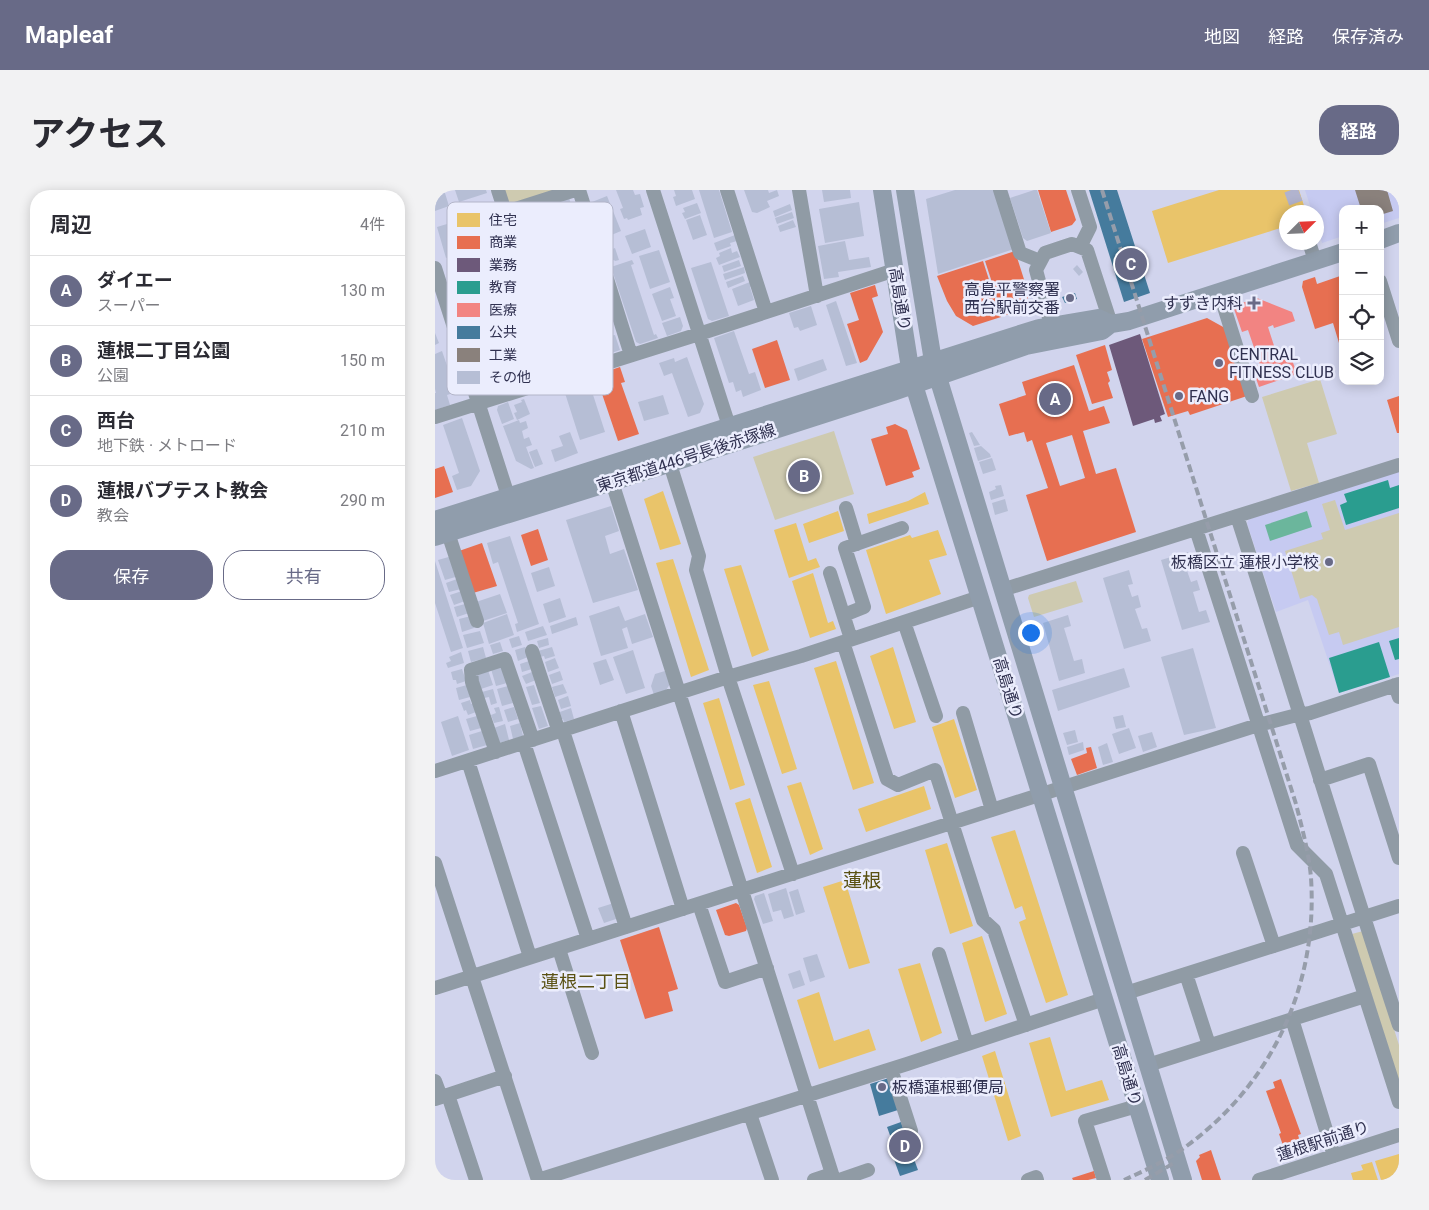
<!DOCTYPE html>
<html lang="ja">
<head>
<meta charset="utf-8">
<style>
  :root { --surface:#fff; --page:#f2f2f3; --text:#2b2b33; --muted:#7c7c81; --line:#e1e1e2; --accent:#686a87 }
  body { margin:0; font-family:Roboto,"Noto Sans JP",sans-serif; background:var(--page); color:var(--text) }
  .controls { position:absolute; right:15px; top:15px; display:grid; overflow:hidden; border-radius:10px; box-shadow:0 2px 12px #0003 }
  .controls button { width:45px; height:45px; display:grid; place-items:center; padding:0; border:0; border-bottom:1px solid var(--line); background:var(--surface); color:var(--text); font:25px sans-serif }
  .compass { position:absolute; left:844px; top:15px; width:45px; height:45px; border-radius:50%; background:var(--surface); box-shadow:0 2px 12px #0003; rotate:66deg }
  .you { position:absolute; left:595px; top:442px; width:18px; height:18px; margin:-12px; border:4px solid #fff; border-radius:50%; background:#1a73e8; box-shadow:0 0 0 8px #1a73e833 }
  .badge { display:grid; place-items:center; width:32px; height:32px; border-radius:50%; background:var(--accent); color:#fff; font-size:16px; font-weight:700 }
  .pin { position:absolute; translate:-50% -50%; border:2px solid #fff; box-shadow:0 1px 5px #0006 }
  .list { margin:0; padding:0; list-style:none }
  h2 { display:flex; justify-content:space-between; align-items:center; height:65px; margin:0; padding:0 20px; font-size:21px }
  h2 small { font-size:16px; font-weight:400; color:var(--muted) }
  .list li { display:grid; grid-template-columns:32px 1fr auto; gap:15px; align-items:center; box-sizing:border-box; height:70px; padding:0 20px; border-top:1px solid var(--line) }
  .list b { display:block; font-size:19px; white-space:nowrap }
  .list p { margin:0; font-size:16px; white-space:nowrap; color:var(--muted) }
  .list em { font-size:16px; font-style:normal; color:var(--muted) }
  .actions { display:flex; gap:10px; padding:15px 20px }
  .actions a { flex:1; padding:11px 0; border:1px solid var(--accent); border-radius:20px; text-align:center; font-size:18px; color:var(--accent) }
  .actions .main { background:var(--accent); color:#fff }
  .icon { flex:none; width:28px; height:28px; fill:none; stroke:currentColor; stroke-width:2; stroke-linecap:round; stroke-linejoin:round }
  .map { position:relative; flex:none; width:964px; height:990px; overflow:hidden; border-radius:20px }
  header { display:flex; align-items:center; gap:30px; box-sizing:border-box; height:70px; padding:0 25px; background:var(--accent); color:#fff }
  header strong { font-size:24px }
  nav { display:flex; gap:28px; margin-inline-start:auto; font-size:18px }
  .intro { display:flex; align-items:center; justify-content:space-between; box-sizing:border-box; height:120px; padding:0 30px }
  h1 { margin:0; font-size:35px }
  .button { padding:12px 22px; border-radius:20px; background:var(--accent); color:#fff; font-size:18px; font-weight:700 }
  main { display:flex; gap:30px; padding:0 30px }
  aside { flex:1; background:var(--surface); border-radius:20px; box-shadow:0 2px 12px #0003 }
  .map>svg:first-child { display:block }
  .built { fill:#c6caf1 }
  .green { fill:#cecab0 }
  .water { fill:#6bb69c }
  .homes { fill:#e9c46a }
  .shops { fill:#e76f51; fill-rule:evenodd }
  .offices { fill:#6d597a }
  .schools { fill:#2a9d8f }
  .health { fill:#f28482 }
  .public { fill:#457b9d }
  .industry { fill:#8a817c }
  .building { fill:#b6bed5 }
  .lines { fill:none; stroke-linecap:round; stroke-linejoin:round }
  .minor-tunnel { stroke:#b1b3ce; stroke-width:14; stroke-dasharray:14 7; stroke-linecap:butt }
  .minor { stroke:#909ba5; stroke-width:14 }
  .major { stroke:#909dac; stroke-width:18 }
  .rail { stroke:#969daa; stroke-width:4; stroke-dasharray:8 4; stroke-linecap:butt }
  .poi-dot { fill:#686a87; stroke:#ebedfd; stroke-width:2 }
  .labels { text-anchor:middle; dominant-baseline:central; stroke-width:5; stroke-linejoin:round; paint-order:stroke }
  .poi-label { font-size:16px; fill:#303150; stroke:#ebedfd; text-anchor:end }
  .street-label { font-size:16px; fill:#303150; stroke:#ebedfd }
  .neighbourhood-label { font-size:18px; fill:#5a5113; stroke:#ebedfd }
  .quarter-label { font-size:19px; fill:#5a5113; stroke:#ebedfd }
  .key { fill:#ebedfd; stroke:#b3b5c9; stroke-width:1 }
  .key-label { font-size:14px; fill:#303150 }
</style>
</head>
<body>
<header>
<strong>Mapleaf</strong>
<nav><a>地図</a><a>経路</a><a>保存済み</a></nav>
</header>
<div class="intro"><h1>アクセス</h1><a class="button">経路</a></div>
<main>
<aside>
<h2>周辺<small>4件</small></h2>
<ul class="list">
<li><span class="badge">A</span><div><b>ダイエー</b><p>スーパー</p></div><em>130 m</em></li>
<li><span class="badge">B</span><div><b>蓮根二丁目公園</b><p>公園</p></div><em>150 m</em></li>
<li><span class="badge">C</span><div><b>西台</b><p>地下鉄 · メトロード</p></div><em>210 m</em></li>
<li><span class="badge">D</span><div><b>蓮根バプテスト教会</b><p>教会</p></div><em>290 m</em></li>
</ul>
<div class="actions"><a class="main">保存</a><a>共有</a></div>
</aside>
<div class="map">
<svg width="964" height="990" viewBox="0 0 964 990">
  <rect width="100%" height="100%" fill="#d1d4ed"/>
  <path class="built" d="M870 0H964V28L945 34V19H908V46L887 53 882 36V22H877Z
    M964 281V484L904 503 873 410 841 422 812 333 814 329Z"/>
  <path class="green" d="M69 0H120L78 14 73 11Z
    M885 189 902 244 872 253 884 293 856 301 827 207Z
    M399 241 419 304 340 330 318 267Z
    M900 310 910 340 964 323V437L908 455 904 442 894 445 882 409 877 405 865 409 850 361 888 349 886 343 895 340 887 314Z
    M641 391 648 412 599 427 593 408 594 405Z
    M928 741 964 855V891L917 744Z"/>
  <path class="water" d="M872 321 877 337 835 351 830 335Z"/>
  <path class="homes" d="M784 0H864L871 22H852V36L733 73 717 21Z
    M228 301 246 354 225 360 209 309Z
    M490 302 494 314 434 334 432 324 473 311Z
    M403 321 409 341 374 353 368 334Z
    M361 333 373 371 381 368 385 377 354 388 339 340Z
    M503 340 512 365 494 370 506 404 451 424 431 360 475 345 477 348Z
    M238 369 274 480 256 487 221 373Z
    M306 375 334 460 317 467 289 379Z
    M378 383 393 433 398 431 401 439 375 448 357 391Z
    M458 457 481 532 459 539 435 466Z
    M401 471 439 593 418 600 379 478Z
    M334 491 362 579 347 584 318 495Z
    M284 508 310 595 295 600 268 513Z
    M519 529 542 600 520 608 497 537Z
    M366 592 388 659 375 665 352 596Z
    M489 596 496 619 431 642 423 619Z
    M315 608 337 677 322 683 300 613Z
    M580 640 633 805 611 813 584 732 591 729 587 716 580 719 556 647Z
    M512 653 538 736 515 744 490 660Z
    M410 690 435 773 414 779 388 697Z
    M547 746 572 824 550 832 527 753Z
    M485 773 507 843 486 852 463 779Z
    M384 802 399 851 434 839 441 860 384 879 362 810Z
    M615 847 631 901 667 890 674 910 616 927 594 853Z
    M560 861 586 946 573 951 547 866Z
    M964 964V990H946L940 971Z
    M937 972 943 990H918L916 983 928 980 926 975Z"/>
  <path class="shops" d="M603 0H631L641 30 637 35 616 42Z
    M580 61 594 105 587 120 568 126 550 71Z
    M548 71 566 127 538 136 521 126 512 111 502 86Z
    M908 85V163H907L898 133 880 139 867 97 868 91 880 87 882 94Z
    M440 95 443 106 437 108 448 142 432 170 425 173 412 134 424 130 415 103Z
    M772 128 790 138 812 206 755 225 753 221 733 227 707 149Z
    M342 150 355 190 330 198 317 159Z
    M670 155 677 180 672 182 675 191 673 193 678 208 657 214 641 165Z
    M639 175 654 221 669 216 675 233 648 241 661 284 681 278 701 342 612 371 591 305 613 298 597 250 592 252 589 242 574 246 564 214 591 205 587 192ZM637 245 650 288 625 296 611 253Z
    M185 177 190 192 186 193 204 244 183 251 164 195 177 191 173 181Z
    M964 206V243H962L952 210Z
    M460 234 472 240 485 279 477 282 479 287 451 296 436 249 453 244 451 237Z
    M9 276 18 302 0 308V279Z
    M103 339 113 370 96 376 86 345Z
    M47 353 62 396 38 403 24 361Z
    M656 557 662 578 642 585 636 569 652 563 651 558Z
    M301 713 304 715 312 738 311 741 294 746 290 745 281 720Z
    M224 737 243 799 233 802 238 821 210 829 185 750Z
    M846 889 866 944 863 945 867 958 864 959 866 964 853 968 852 967 844 944 846 943 831 901 840 898 838 892Z
    M776 960 786 990H767L761 971 765 967 764 965Z
    M659 981 661 988 653 990H638L637 988Z"/>
  <path class="offices" d="M705 144 730 224 725 226 727 231 720 233 719 229 698 236 674 155Z"/>
  <path class="schools" d="M953 290 955 298 964 295V318L911 335 905 315 912 312 909 304Z
    M964 448V469L960 470 954 451Z
    M944 452 955 487 904 503 894 468Z"/>
  <path class="health" d="M822 108 857 122 860 131 839 138 838 135 833 137 843 168 855 164 862 184 824 197 817 177 825 175 813 140 807 142 798 116Z"/>
  <path class="public" d="M654 0H682L715 103 689 112Z
    M640 103 642 109 630 113 627 107Z
    M454 888 463 920 444 926 435 894Z
    M466 932 472 950 477 948 481 959 476 961 483 980 465 986 457 964 461 962 452 937Z"/>
  <path class="industry" d="M920 0H952L958 21 945 25V19H926Z"/>
  <path class="building" d="M0 0H9L14 16 0 21Z
    M20 0H51L52 3 24 12Z
    M181 0H198L200 5 205 4 209 17 205 18 207 25 193 30 192 28 189 29 185 19 188 18Z
    M239 0H257L260 9 241 16 238 7 241 6Z
    M264 0H284L297 42 279 48Z
    M309 0H333L334 3 342 0 344 6 332 11 335 17 322 23 317 22Z
    M387 0H415L416 8 389 12Z
    M520 0H560L579 59 503 84 491 9Z
    M599 0H602L616 43 592 51 588 48 575 8Z
    M172 6 186 41 174 46 168 32 165 33 157 12Z
    M134 8 136 14 140 13 142 18 126 24 121 13Z
    M424 12 429 46 390 53 384 19Z
    M262 13 266 23 250 29 247 23 250 22 248 18Z
    M355 14 357 20 340 27 338 21Z
    M357 22 359 28 342 34 340 28Z
    M265 25 272 45 258 50 251 30Z
    M54 28 60 48 33 56 35 60 11 68 2 37 22 31 24 36Z
    M358 30 361 37 345 42 343 36Z
    M210 39 216 57 197 64 190 46Z
    M300 45 302 51 295 53 296 56 282 61 279 53Z
    M410 51 414 70 434 67 436 77 403 82 404 87 389 89 383 56Z
    M180 58 184 70 180 71 179 70 174 72 170 62Z
    M296 58 297 63 302 61 305 67 284 75 281 68 285 66 284 63Z
    M224 60 235 92 215 99 204 66Z
    M197 70 199 74 196 75 219 145 221 144 223 148 205 154 201 152 176 77Z
    M304 70 306 76 289 82 287 76Z
    M276 72 294 126 277 131 273 129 256 78Z
    M642 75 648 82 644 86 638 79Z
    M309 77 310 83 290 90 288 84Z
    M308 86 310 91 293 98 291 92Z
    M315 92 317 96 315 97 319 110 303 116 297 99Z
    M235 97 239 108 235 109 241 126 227 131 217 104Z
    M401 111 422 173 411 176 391 115Z
    M376 116 382 135 365 141 363 137 359 138 354 123Z
    M245 127 248 136 246 141 232 146 227 133Z
    M299 141 314 184 320 182 326 200 308 207 306 200 301 202 298 192 294 193 279 148Z
    M174 142 175 146 180 145 185 160 160 169 154 152 159 150 160 147Z
    M0 143 4 153 0 155Z
    M7 161 21 202 12 205 15 215 0 220V203H1L0 199V164Z
    M252 167 269 214 265 223 253 227 237 183 229 186 224 173 239 168 240 172Z
    M388 169 392 180 363 191 359 179Z
    M152 186 170 242 145 250 129 200 145 195 143 189Z
    M228 205 234 224 209 231 203 212Z
    M89 209 95 224 82 230 79 223 82 222 79 215 87 212 86 210Z
    M73 212 79 229 67 234 62 220 63 216Z
    M27 228 45 281 36 296 22 300 17 286 24 283 8 235Z
    M84 230 85 233 91 231 93 238 87 241 89 249 94 247 97 255 91 257 99 278 96 279 81 271 68 236Z
    M135 242 143 263 120 272 116 260 128 256 124 246Z
    M537 242 545 255 539 256 534 243Z
    M546 256 555 264 556 267 543 271 539 258Z
    M102 259 108 274 100 277 94 262Z
    M557 268 561 280 548 284 544 272Z
    M566 295 569 306 556 310 554 302 561 299 560 296Z
    M570 309 573 321 560 325 557 313Z
    M176 316 184 341 170 346 175 364 189 359 203 400 158 413 131 330Z
    M75 346 104 434 82 442 80 434 83 433 63 372 58 374 52 353Z
    M753 362 757 376 751 378 756 392 762 390 765 400 758 402 764 422 771 420 775 432 747 440 726 370Z
    M17 366 24 386 10 390 3 370Z
    M0 371 28 458 16 462 0 413Z
    M114 377 120 396 102 402 96 383Z
    M694 380 698 394 693 395 697 407 703 405 706 417 700 419 707 439 712 438 716 451 689 459 668 388Z
    M22 389 26 399 14 402 11 393Z
    M27 401 30 411 19 415 15 405Z
    M65 404 72 423 48 431 41 412Z
    M125 408 131 427 114 433 108 414Z
    M30 414 34 423 22 427 19 417Z
    M184 416 190 431 210 424 218 447 197 454 192 437 187 439 193 458 166 466 154 426Z
    M72 424 79 445 54 454 48 433Z
    M633 425 636 436 629 438 639 471 647 469 650 483 624 491 608 433Z
    M36 426 39 438 27 442 24 429Z
    M141 427 143 435 117 444 115 436Z
    M108 436 112 445 93 451 90 442Z
    M45 441 49 453 32 458 28 445Z
    M84 446 87 455 77 458 74 449Z
    M113 448 114 455 104 458 102 451Z
    M65 452 68 461 58 464 55 455Z
    M48 457 51 468 36 472 33 461Z
    M90 457 93 467 83 471 80 460Z
    M117 457 120 466 110 469 109 466 105 467 103 461Z
    M758 458 781 538 749 545 726 467Z
    M198 460 210 498 191 504 178 467Z
    M26 462 29 473 13 478 11 473 16 471 14 467Z
    M120 468 124 478 113 482 110 472Z
    M171 469 179 490 165 495 158 473Z
    M94 471 97 479 87 482 85 474Z
    M67 476 72 493 61 496 56 479Z
    M689 478 695 497 623 521 617 500Z
    M27 479 31 491 22 494 21 490H18L16 482Z
    M53 480 58 495 46 499 41 483Z
    M125 481 128 490 117 494 114 485Z
    M230 481 235 494 231 500 219 505 216 496 220 484Z
    M97 482 101 490 91 494 87 486Z
    M128 494 132 503 120 507 117 497Z
    M32 495 35 507 24 510 21 498Z
    M99 495 105 513 97 515 91 497Z
    M73 496 78 513 67 516 62 499Z
    M58 499 62 513 56 515 54 507 49 508 47 502Z
    M133 506 136 516 126 519 123 510Z
    M35 510 36 514 39 513 41 522 33 525 31 520 29 521 26 513Z
    M106 516 113 536 104 539 97 518Z
    M64 517 68 531 59 533 56 525 61 523 59 518Z
    M79 517 83 529 73 532 69 520Z
    M136 518 139 529 129 532 128 529 125 530 122 523Z
    M688 525 691 537 681 539 678 527Z
    M23 526 34 560 17 566 6 532Z
    M42 526 46 538 35 541 31 529Z
    M85 533 88 546 78 549 75 536Z
    M70 534 74 550 64 553 59 538Z
    M694 538 701 558 684 564 677 544Z
    M640 540 643 552 632 555 628 543Z
    M47 541 52 555 38 559 34 545Z
    M717 542 722 557 708 562 703 546Z
    M648 552 649 560 634 565 632 557Z
    M672 553 678 572 668 575 663 557Z
    M351 698 359 726 349 729 346 720 338 722 333 704Z
    M363 699 370 722 361 725 354 702Z
    M329 703 338 731 328 734 319 709 320 706Z
    M179 713 184 728 169 733 163 718Z
    M382 764 390 787 375 792 368 768Z
    M365 780 370 795 358 799 353 784Z"/>
  <g class="lines">
    <path class="minor-tunnel" d="M856 0 864 22"/>
    <path class="minor" d="M63 0 124 188
      M144 0 196 165
      M218 0 294 236
      M292 0 331 122
      M364 0 382 106
      M565 0 585 63 605 71
      M643 0 655 37 645 57
      M71 22 140 0
      M875 55 880 71
      M0 78 76 315
      M945 91 964 151
      M784 101 817 206
      M619 146 601 80 610 63 637 54 652 60 676 134
      M0 227 264 144 460 80
      M235 274 264 366 261 380 293 487 358 684
      M177 292 399 990
      M411 318 422 354
      M802 326C857 496 908 666 964 835
      M761 339 862 655 891 684 964 912
      M13 343 42 431
      M395 383 416 449
      M567 400 964 275
      M409 425 429 417 410 358 467 338
      M469 432 501 526
      M408 452 452 589 463 595 500 580 548 730 559 740 591 835
      M97 461 124 542
      M960 495 964 507
      M186 521 248 719
      M528 523 557 620
      M128 541 191 737
      M89 553 153 749
      M61 562 37 492 36 480 70 469 98 550
      M33 571 95 767
      M0 581 293 487 366 466 545 407
      M885 590 934 574 964 668
      M808 663 839 756
      M0 673 103 990 472 874 669 809
      M264 714 290 792 332 778
      M124 759 157 863
      M504 764 532 854
      M751 784 774 855
      M0 798 823 535 858 526 875 523 964 494
      M691 803 964 716
      M857 829 899 966
      M713 875 930 806
      M456 879 476 941
      M0 891 6 907
      M13 905 41 990
      M0 909 70 886
      M315 924 337 990
      M379 990 397 984
      M404 990 433 980
      M593 990 601 987 602 990
      M669 990 650 931 702 916
      M824 990 964 945"/>
    <path class="major" d="M447 0 475 178 479 195 725 990
      M470 0 498 171 748 990
      M945 50 964 43
      M676 134 694 131 908 62
      M0 330 604 138 663 128 676 134
      M0 347 177 292 458 202 591 156 667 141 676 134"/>
    <path class="rail" d="M667 0 861 614C867 638 874 663 876 688 883 794 838 892 753 955 733 970 711 980 689 990
      M710 990 739 973"/>
  </g>
  <g class="poi-dot">
    <circle cx="635" cy="108" r="5"/>
    <path d="M816.5 105.5h5v5h5v5h-5v5h-5v-5h-5v-5h5z"/>
    <circle cx="784" cy="173" r="5"/>
    <circle cx="744" cy="206" r="5"/>
    <circle cx="894" cy="372" r="5"/>
    <circle cx="447" cy="897" r="5"/>
  </g>
  <g class="labels">
    <g class="poi-label">
      <text x="625" y="99">高島平警察署<tspan x="625" dy="18">西台駅前交番</tspan></text>
      <text x="808" y="113">すずき内科</text>
      <text x="794" y="164" text-anchor="start">CENTRAL<tspan x="794" dy="18">FITNESS CLUB</tspan></text>
      <text x="754" y="206" text-anchor="start">FANG</text>
      <text x="884" y="372">板橋区立 蓮根小学校</text>
      <text x="457" y="897" text-anchor="start">板橋蓮根郵便局</text>
    </g>
    <g class="street-label">
      <text transform="translate(465 109) rotate(81)">高島通り</text>
      <text transform="translate(251 268) rotate(-18)">東京都道446号長後赤塚線</text>
      <text transform="translate(573 498) rotate(73)">高島通り</text>
      <text transform="translate(692 885) rotate(73)">高島通り</text>
      <text transform="translate(888 951) rotate(-18)">蓮根駅前通り</text>
    </g>
    <g class="neighbourhood-label">
      <text x="151" y="791">蓮根二丁目</text>
    </g>
    <g class="quarter-label">
      <text x="427" y="690">蓮根</text>
    </g>
  </g>
  <rect x="12" y="12" width="166" height="193" rx="8" class="key"/>
  <rect x="22" y="23" width="23" height="14" fill="#e9c46a"/>
  <rect x="22" y="46" width="23" height="13" fill="#e76f51"/>
  <rect x="22" y="68" width="23" height="14" fill="#6d597a"/>
  <rect x="22" y="91" width="23" height="13" fill="#2a9d8f"/>
  <rect x="22" y="113" width="23" height="14" fill="#f28482"/>
  <rect x="22" y="136" width="23" height="13" fill="#457b9d"/>
  <rect x="22" y="158" width="23" height="14" fill="#8a817c"/>
  <rect x="22" y="181" width="23" height="13" fill="#b6bed5"/>
  <g class="key-label">
    <text x="54" y="35">住宅</text>
    <text x="54" y="57">商業</text>
    <text x="54" y="80">業務</text>
    <text x="54" y="102">教育</text>
    <text x="54" y="125">医療</text>
    <text x="54" y="147">公共</text>
    <text x="54" y="170">工業</text>
    <text x="54" y="192">その他</text>
  </g>
</svg>
<div class="controls">
<button>+</button>
<button>−</button>
<button><svg class="icon" aria-label="locate" viewBox="0 0 24 24"><circle cx="12" cy="12" r="6"/><path d="M12 2v4M12 18v4M2 12h4M18 12h4"/></svg></button>
<button><svg class="icon" aria-label="layers" viewBox="0 0 24 24"><path d="M12 4l9 5-9 5-9-5zM3 14l9 5 9-5"/></svg></button>
</div>
<svg class="compass" viewBox="-18 -18 36 36"><path d="M0-13l5 13h-10z" fill="#e53935"/><path d="M0 13l5-13h-10z" fill="#7c7c81"/></svg>
<div class="you"></div>
<div class="pin badge" style="left:620px;top:209px">A</div>
<div class="pin badge" style="left:369px;top:286px">B</div>
<div class="pin badge" style="left:696px;top:74px">C</div>
<div class="pin badge" style="left:470px;top:956px">D</div>
</div>
</main>
</body>
</html>
